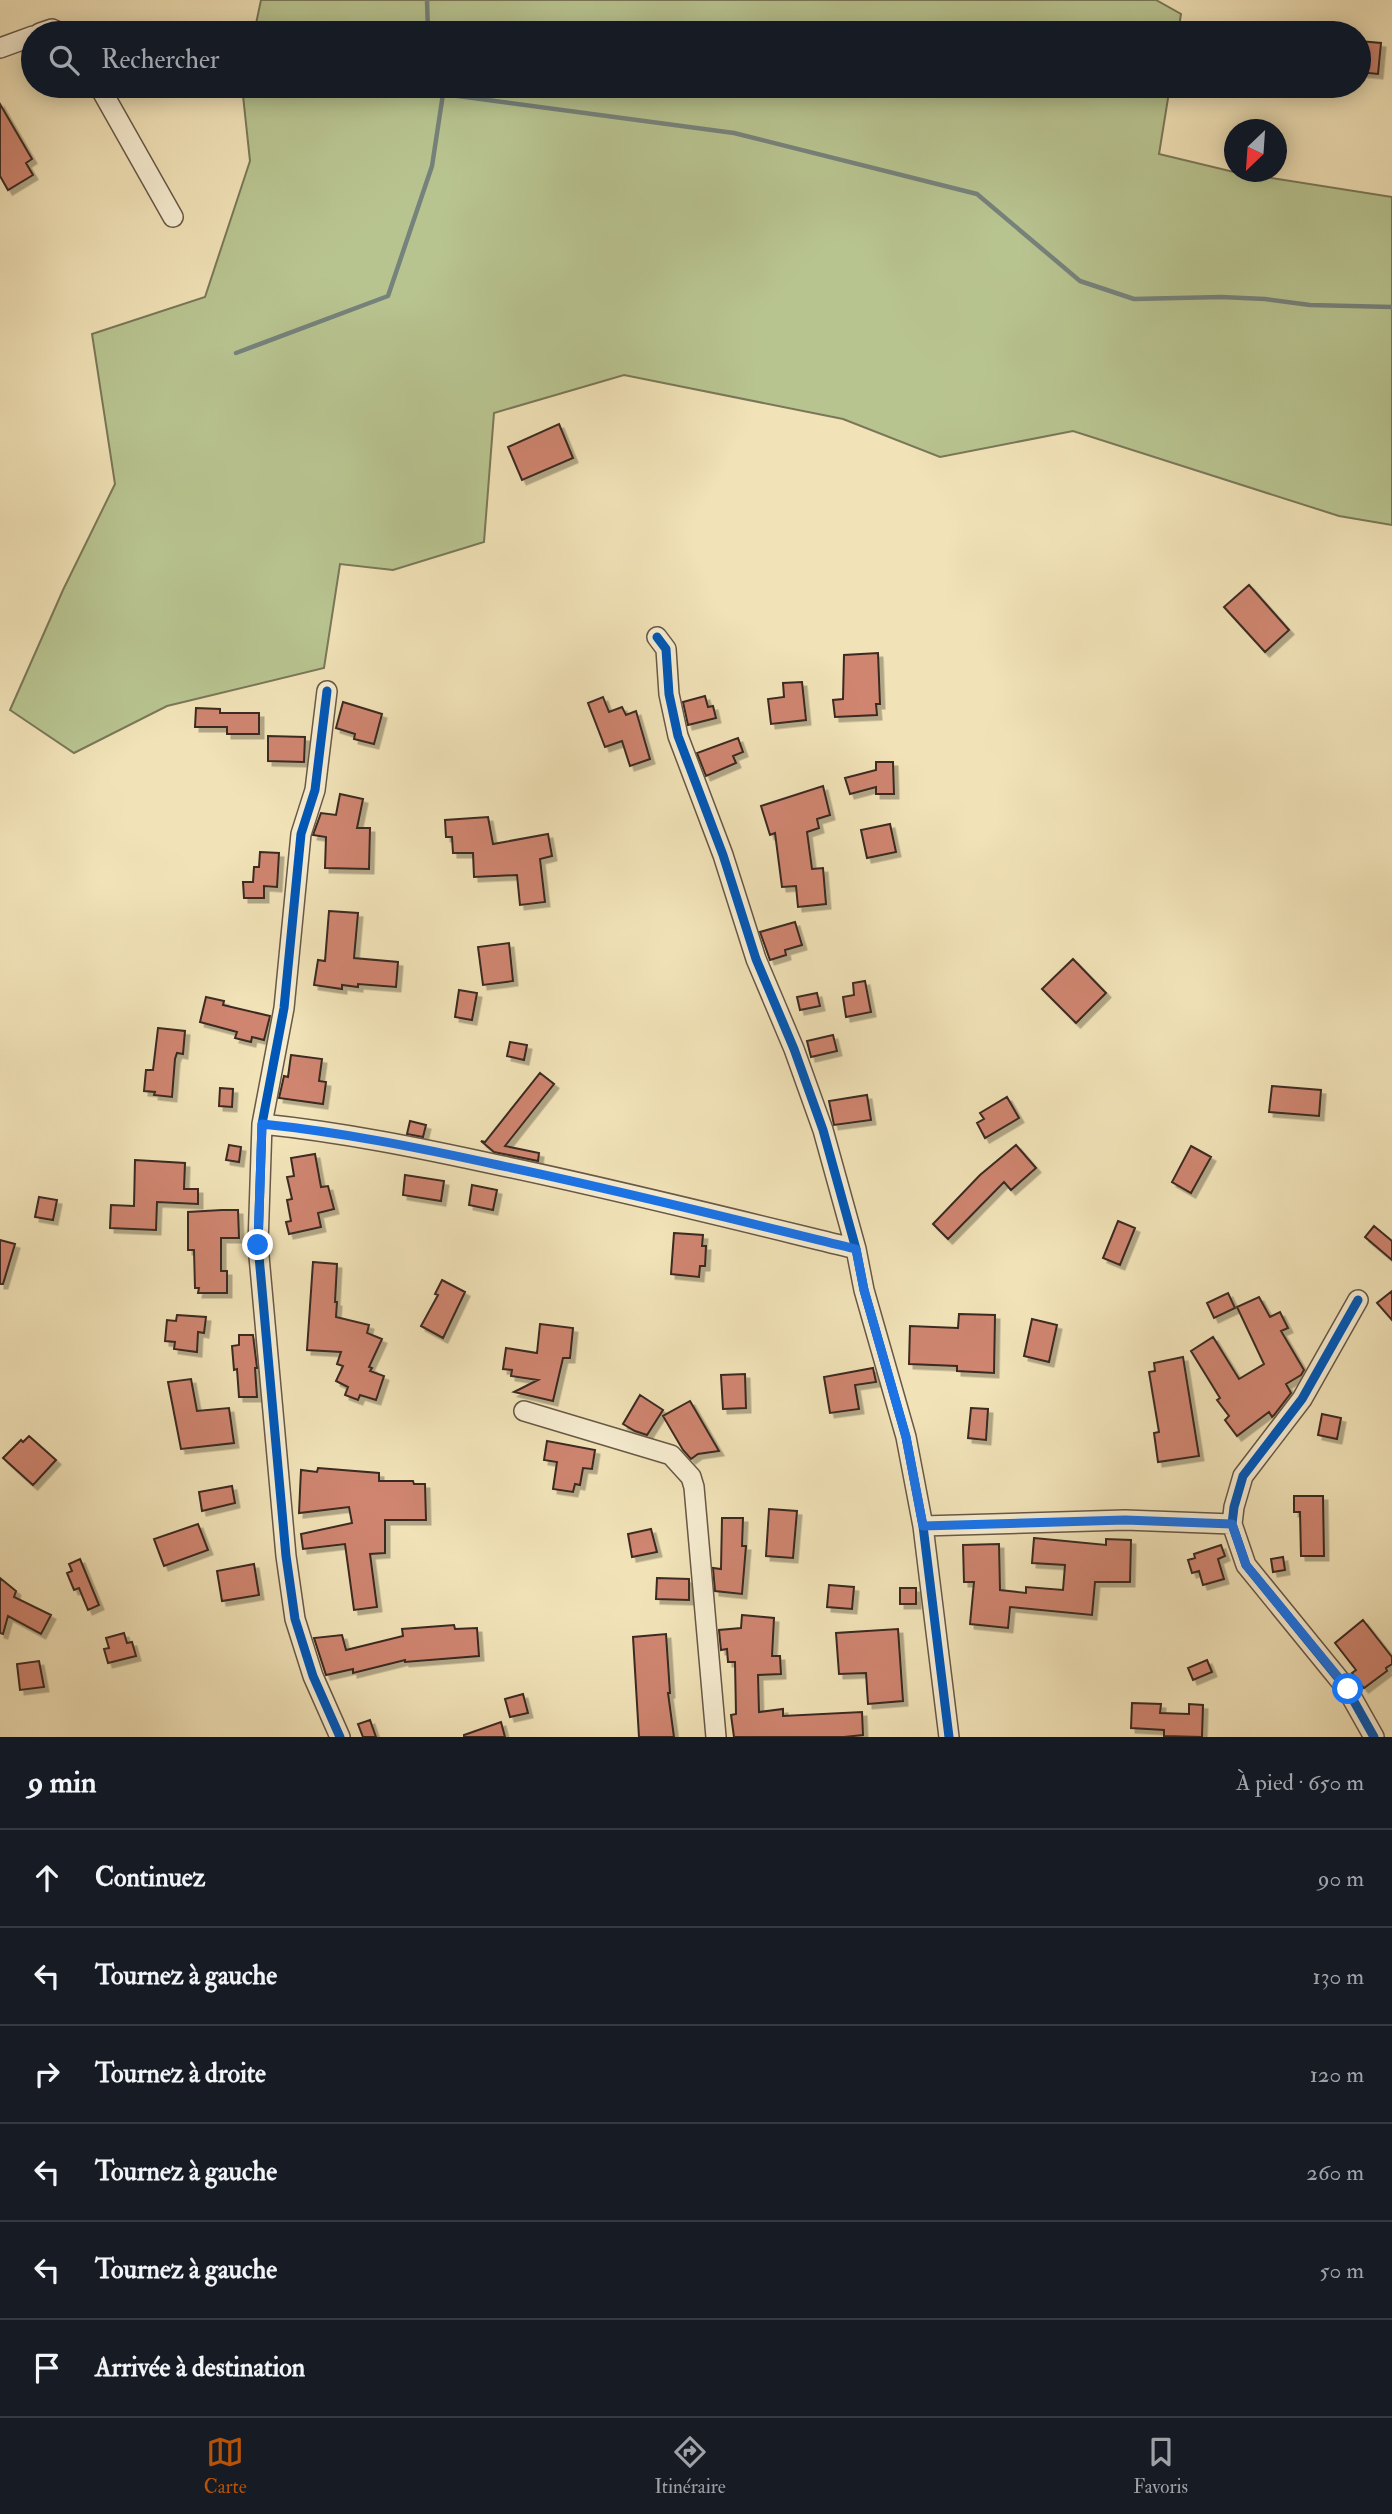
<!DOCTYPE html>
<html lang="fr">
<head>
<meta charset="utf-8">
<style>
  :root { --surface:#171b24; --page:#20242c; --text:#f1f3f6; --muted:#9ea1a6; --line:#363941; --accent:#b45309 }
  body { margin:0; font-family:"IM FELL Double Pica",serif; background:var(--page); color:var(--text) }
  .compass { position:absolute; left:1224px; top:119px; width:63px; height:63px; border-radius:50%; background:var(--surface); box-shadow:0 4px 18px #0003; rotate:205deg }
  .stop { position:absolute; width:21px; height:21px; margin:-16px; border:5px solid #1a73e8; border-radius:50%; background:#fff }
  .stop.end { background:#1a73e8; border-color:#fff; box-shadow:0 2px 7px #0008 }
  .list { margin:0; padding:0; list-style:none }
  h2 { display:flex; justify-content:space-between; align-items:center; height:91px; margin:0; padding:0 28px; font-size:30px }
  h2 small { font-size:23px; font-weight:400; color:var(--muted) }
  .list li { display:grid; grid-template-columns:46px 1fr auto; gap:21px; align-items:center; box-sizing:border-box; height:98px; padding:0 28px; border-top:2px solid var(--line) }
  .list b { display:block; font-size:26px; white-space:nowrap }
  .list em { font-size:23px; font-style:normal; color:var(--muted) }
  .icon { flex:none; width:38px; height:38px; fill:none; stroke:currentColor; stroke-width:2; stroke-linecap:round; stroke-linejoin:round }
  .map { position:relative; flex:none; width:1392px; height:1737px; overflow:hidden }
  .search { position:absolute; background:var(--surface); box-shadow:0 4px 18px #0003; left:21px; right:21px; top:21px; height:77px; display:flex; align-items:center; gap:18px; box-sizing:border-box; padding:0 24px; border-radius:38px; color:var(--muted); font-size:26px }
  .sheet { height:679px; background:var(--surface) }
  nav { display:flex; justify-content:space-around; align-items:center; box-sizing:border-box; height:98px; border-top:2px solid var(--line); background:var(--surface); font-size:19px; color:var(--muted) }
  nav a { display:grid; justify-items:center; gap:4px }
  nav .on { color:var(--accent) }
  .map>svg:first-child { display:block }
  .green { fill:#b8c490; stroke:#7a7758; stroke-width:2 }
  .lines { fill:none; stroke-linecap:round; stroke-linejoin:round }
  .stream { stroke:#76827c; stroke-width:4.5 }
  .building { fill:#cf8570; stroke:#3b2a21; stroke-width:2; filter:url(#shadow) }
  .minor-casing { stroke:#685846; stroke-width:22 }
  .minor { stroke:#f6ecd0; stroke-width:19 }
  .cycleway-casing { stroke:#f6ecd0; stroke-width:13 }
  .cycleway { stroke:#0057b8; stroke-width:9 }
  .route { stroke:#1a73e8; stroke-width:9 }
</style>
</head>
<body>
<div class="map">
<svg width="1392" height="1737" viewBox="0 0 1392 1737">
  <defs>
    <filter id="shadow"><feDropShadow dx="4.5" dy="4.5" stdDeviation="0" flood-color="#0004"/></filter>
  </defs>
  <rect width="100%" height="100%" fill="#f1e2b7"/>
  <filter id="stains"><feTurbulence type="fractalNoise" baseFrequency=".00286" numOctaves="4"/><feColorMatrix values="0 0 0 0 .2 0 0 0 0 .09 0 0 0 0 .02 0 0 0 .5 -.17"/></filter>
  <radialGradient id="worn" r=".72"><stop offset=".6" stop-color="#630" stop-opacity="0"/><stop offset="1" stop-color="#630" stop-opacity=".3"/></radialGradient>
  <path class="green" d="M261 0H1156L1181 14 1178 33H254Z
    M242 86H1170L1159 154 1234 172 1392 197V525L1339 516 1073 431 940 457 843 419 624 375 494 413 484 542 393 570 340 564 324 668 167 706 74 753 10 710 63 590 115 484 92 334 205 297 250 161Z"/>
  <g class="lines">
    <path class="stream" d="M427 0 428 33
      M443 94 734 133 977 194 1080 281 1134 299 1221 297 1265 299 1310 305 1392 307
      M236 353 388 296 432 166 443 94 441 86"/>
  </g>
  <path class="building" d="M1359 41 1381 43 1378 74 1359 72Z
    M0 104 32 159 26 163 33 175 8 190 0 176Z
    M559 424 573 458 522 480 508 447Z
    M1249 585 1289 630 1265 652 1224 607Z
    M878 653 880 704H876L877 715 835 717 833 700 843 699 844 655Z
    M802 682 806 720 771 724 768 699 784 697 783 683Z
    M705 696 708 707 713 706 716 718 688 725 683 702Z
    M603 697 609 712 622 707 626 715 636 711 650 759 630 766 622 741 605 747 588 703Z
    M343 702 382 714 374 744 354 739 355 734 336 728Z
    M196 708 220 709V713H259V734H227V727H195Z
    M268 736 305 737 304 762 268 761Z
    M738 738 743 752 733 756 736 763 706 776 697 753Z
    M876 762H893L894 794H876V787L850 794 845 778 876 770Z
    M823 786 830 815 817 819 819 828 807 832 812 869 823 868 826 904 798 907 796 886 782 887 775 833 770 835 761 806Z
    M340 794 363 799 357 828H370L369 869 325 868 326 837 313 835 321 813 336 815Z
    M488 817 493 844 548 834 552 856 540 859 545 902 520 905 517 875 474 877 473 853H453L452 837H446L445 820Z
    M890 824 896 852 867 858 861 830Z
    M260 852 279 853 277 887 264 886V898H244L243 882H253L254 867H259Z
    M329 911 358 913 354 958 398 962 396 987 358 984V987L342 985V989L314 985 318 960 325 961Z
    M795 922 802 945 785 950 786 955 770 960 760 932Z
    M509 943 513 981 483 985 478 947Z
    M1073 959 1106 993 1076 1023 1042 989Z
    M865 981 871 1012 846 1017 843 997 854 995 853 983Z
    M459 990 477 993 472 1020 455 1017Z
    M817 993 820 1006 800 1010 797 997Z
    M206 997 224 1001 223 1005 270 1016 264 1040 252 1037 251 1042 235 1038 237 1032 200 1022Z
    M158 1028 185 1031 183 1054 177 1053 175 1059 172 1097 154 1095 155 1092 144 1091 146 1070H153Z
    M833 1035 837 1051 811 1057 807 1041Z
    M510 1042 527 1045 524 1060 507 1056Z
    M291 1055 322 1059 319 1081 326 1082 323 1104 279 1098 284 1076 288 1077Z
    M540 1073 554 1084 505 1146 539 1153 538 1161 494 1152 481 1141 485 1142Z
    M1272 1086 1321 1090 1319 1116 1269 1112Z
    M220 1088 233 1089 232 1107 219 1106Z
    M867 1095 871 1120 834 1125 829 1101Z
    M1007 1097 1019 1118 985 1138 977 1123 984 1119 980 1113Z
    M410 1121 426 1125 423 1137 407 1134Z
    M229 1145 241 1147 239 1162 226 1160Z
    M1016 1145 1036 1168 1011 1190 1004 1182 948 1239 933 1224 980 1175Z
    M1191 1146 1211 1157 1191 1193 1172 1182Z
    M315 1154 321 1187 328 1186 334 1209 318 1213 321 1227 289 1234 286 1222 291 1221 287 1200 292 1199 287 1177 294 1176 291 1158Z
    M135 1160 185 1163 184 1189H198V1204L157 1202 156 1230 110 1228 111 1205 134 1206Z
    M405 1175 444 1181 441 1201 403 1195Z
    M472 1185 497 1190 493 1210 469 1205Z
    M39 1197 57 1200 53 1220 35 1217Z
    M222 1210H238L239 1238H221V1271H227V1293H198L199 1288H195L194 1250H188V1212Z
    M1118 1221 1135 1228 1120 1265 1103 1258Z
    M1374 1226 1392 1241V1260L1365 1237Z
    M674 1233 703 1235 702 1246H706L705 1266H700L699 1277 671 1274Z
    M0 1240 15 1244 3 1284H0Z
    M313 1262 337 1264 335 1302H337L336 1317 369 1325 367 1333 382 1339 369 1367 372 1368 370 1371 384 1376 376 1400 360 1395 358 1400 345 1395 348 1387 336 1381 343 1366 337 1364 341 1352 307 1350Z
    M442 1280 465 1292 443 1338 421 1326 438 1295 435 1294Z
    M1392 1291V1320L1377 1303Z
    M1228 1293 1235 1308 1214 1318 1207 1303Z
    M1259 1297 1270 1317 1280 1312 1288 1328 1281 1331 1304 1370 1301 1375 1286 1384 1291 1393 1274 1415 1272 1417 1269 1412 1237 1436 1225 1420 1229 1416 1217 1400 1220 1398 1191 1351 1213 1337 1239 1379 1264 1364 1237 1307Z
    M959 1314 995 1315 994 1373 957 1371V1366L909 1364 910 1326 958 1328Z
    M177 1315 206 1317 204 1333 198 1332 197 1352 174 1349 175 1342 165 1341 167 1320 176 1321Z
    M1032 1319 1057 1325 1049 1362 1024 1356Z
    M540 1324 573 1328 570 1358H563L553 1401 514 1392 538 1380 511 1376 512 1370 503 1369 506 1348 537 1353Z
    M239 1335H253L257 1368H255L257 1397H239L237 1369 234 1370 232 1346 239 1345Z
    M1183 1357 1199 1456 1158 1462 1154 1433 1159 1432 1149 1372 1155 1371 1154 1363Z
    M873 1368 876 1382 855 1385 859 1409 830 1413 824 1377Z
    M745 1374 746 1408 723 1409 721 1375Z
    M191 1379 197 1411 229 1408 234 1443 181 1449 168 1382Z
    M640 1395 663 1410 647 1435 635 1431 623 1424Z
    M690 1401 719 1451 698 1454 691 1459 683 1450 663 1416Z
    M971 1408 988 1409 986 1440 968 1438Z
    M1322 1414 1341 1418 1337 1439 1318 1435Z
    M29 1436 56 1460 33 1485 3 1458 21 1440 23 1442Z
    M547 1441 595 1450 592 1469 583 1468 580 1485 575 1484 573 1492 553 1489 557 1462 544 1460Z
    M318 1468 379 1473V1481H413L414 1484H425L426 1520H385V1553L370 1554 377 1607 354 1610 345 1544 303 1549 301 1534 352 1523 349 1507 299 1513 301 1470 317 1472Z
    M232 1486 235 1503 202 1511 199 1492Z
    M1294 1496H1323L1324 1556H1301L1300 1512H1294Z
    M769 1509 797 1511 793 1558 766 1556Z
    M722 1518H743L742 1546H746L742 1594 715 1591 713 1568 721 1569Z
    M198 1524 208 1550 164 1566 154 1539Z
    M651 1529 657 1552 632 1557 628 1534Z
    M1034 1538 1106 1545V1539L1131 1540 1130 1582H1095L1092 1615 1010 1607 1008 1628 970 1624 974 1582H964L963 1545 999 1544 1000 1590 1026 1593V1587L1063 1590 1065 1565 1032 1563Z
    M1221 1545 1225 1556 1218 1559 1224 1579 1203 1585 1199 1571 1192 1573 1188 1560 1195 1558 1194 1554Z
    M1283 1557 1285 1570 1273 1572 1271 1559Z
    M80 1559 99 1605 88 1610 79 1588 74 1590 67 1573 72 1571 69 1564Z
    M254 1564 259 1595 222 1601 217 1571Z
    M0 1578 16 1591 14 1597 51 1615 41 1634 8 1616 3 1634 0 1633Z
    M657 1578 689 1579V1600L656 1599Z
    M829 1585 854 1587 852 1609 827 1607Z
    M900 1588H916V1604H900Z
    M742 1615 774 1618 772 1656H780L781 1674 758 1675 759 1712 783 1709V1716L862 1712 863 1735 844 1737H734L731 1715 736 1714 735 1662H728L727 1649 721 1650 719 1630 741 1628Z
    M1363 1620 1392 1657V1664L1386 1668 1387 1671 1364 1688 1352 1673 1356 1670 1335 1643Z
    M454 1625 455 1629 477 1628 479 1656 405 1662V1660L353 1673V1669L326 1675 314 1638 342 1635 346 1650 403 1636 402 1629Z
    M898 1629 903 1701 868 1704 866 1673 839 1674 836 1633Z
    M124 1633 127 1643 132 1642 136 1656 108 1663 104 1649 109 1648 106 1638Z
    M666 1634 670 1693H668L674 1737H639L633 1637Z
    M1207 1660 1212 1672 1193 1680 1188 1668Z
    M39 1661 44 1687 20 1690 17 1664Z
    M523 1694 528 1713 510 1717 505 1699Z
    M1132 1703 1161 1704 1160 1713 1189 1714V1704L1203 1705 1202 1737 1164 1736V1730L1131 1728Z
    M370 1720 376 1737H363L358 1724Z
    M501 1722 505 1737H464V1735Z"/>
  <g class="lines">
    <g class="minor-casing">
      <path id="minor" d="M40 33 52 29 61 33
        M0 48 33 36
        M99 86 173 217
        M657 637 666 649 669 694 678 736 723 855 756 959 794 1049 823 1130 856 1249 864 1290 906 1437 923 1526 949 1737
        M327 691 315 790 301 834 284 1008 262 1124 258 1245 286 1556 295 1619 313 1676 340 1737
        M262 1124C341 1132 420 1148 498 1165 618 1190 737 1220 856 1249
        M1358 1300 1302 1399 1243 1476 1234 1507 1232 1524 1246 1565 1347 1689 1374 1737
        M524 1411 671 1455 691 1477 694 1487 716 1737
        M923 1526 1125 1520 1232 1524"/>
    </g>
    <use href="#minor" class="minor"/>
    <g class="cycleway-casing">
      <path id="cycleway" d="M657 637 666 649 669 694 678 736 723 855 756 959 794 1049 823 1130 856 1249 864 1290 906 1437 923 1526 949 1737
        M327 691 315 790 301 834 284 1008 262 1124 258 1245 286 1556 295 1619 313 1676 340 1737
        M1358 1300 1302 1399 1243 1476 1234 1507 1232 1524 1246 1565 1347 1689 1374 1737"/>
    </g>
    <use href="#cycleway" class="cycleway"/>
  </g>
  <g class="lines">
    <path class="route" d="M258 1245 262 1124C341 1132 420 1148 498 1165 618 1190 737 1220 856 1249L864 1290 906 1437 923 1526 1125 1520 1232 1524 1246 1565 1348 1689"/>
  </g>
  <rect width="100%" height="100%" filter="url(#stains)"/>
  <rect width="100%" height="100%" fill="url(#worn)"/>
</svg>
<svg class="compass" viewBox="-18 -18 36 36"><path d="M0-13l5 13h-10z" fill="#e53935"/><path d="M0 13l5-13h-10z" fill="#9ea1a6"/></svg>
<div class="stop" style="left:1348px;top:1689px"></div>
<div class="stop end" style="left:258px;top:1245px"></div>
<div class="search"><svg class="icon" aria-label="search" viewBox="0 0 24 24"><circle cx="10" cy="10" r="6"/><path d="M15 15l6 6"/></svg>Rechercher</div>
</div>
<section class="sheet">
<h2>9 min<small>À pied · 650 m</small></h2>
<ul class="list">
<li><svg class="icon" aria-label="ahead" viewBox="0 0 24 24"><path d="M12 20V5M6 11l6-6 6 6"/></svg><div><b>Continuez</b></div><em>90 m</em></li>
<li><svg class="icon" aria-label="left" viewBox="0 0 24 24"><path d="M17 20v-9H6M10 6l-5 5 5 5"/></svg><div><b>Tournez à gauche</b></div><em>130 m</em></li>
<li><svg class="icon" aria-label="right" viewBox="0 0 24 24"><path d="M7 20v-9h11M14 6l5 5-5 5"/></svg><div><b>Tournez à droite</b></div><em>120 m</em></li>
<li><svg class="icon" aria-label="left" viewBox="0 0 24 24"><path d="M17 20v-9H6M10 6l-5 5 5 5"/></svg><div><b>Tournez à gauche</b></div><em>260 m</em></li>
<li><svg class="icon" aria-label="left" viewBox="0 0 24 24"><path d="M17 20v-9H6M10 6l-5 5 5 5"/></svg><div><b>Tournez à gauche</b></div><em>50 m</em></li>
<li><svg class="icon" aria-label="arrive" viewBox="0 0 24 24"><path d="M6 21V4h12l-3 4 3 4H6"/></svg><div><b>Arrivée à destination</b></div></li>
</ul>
</section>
<nav>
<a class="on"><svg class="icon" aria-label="map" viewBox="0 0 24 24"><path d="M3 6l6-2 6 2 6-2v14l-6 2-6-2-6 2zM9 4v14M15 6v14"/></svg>Carte</a>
<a><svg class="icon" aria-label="directions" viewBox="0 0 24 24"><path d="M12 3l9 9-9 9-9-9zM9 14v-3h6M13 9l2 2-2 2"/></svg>Itinéraire</a>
<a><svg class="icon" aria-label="saved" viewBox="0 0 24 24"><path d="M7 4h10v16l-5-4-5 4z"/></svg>Favoris</a>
</nav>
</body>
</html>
